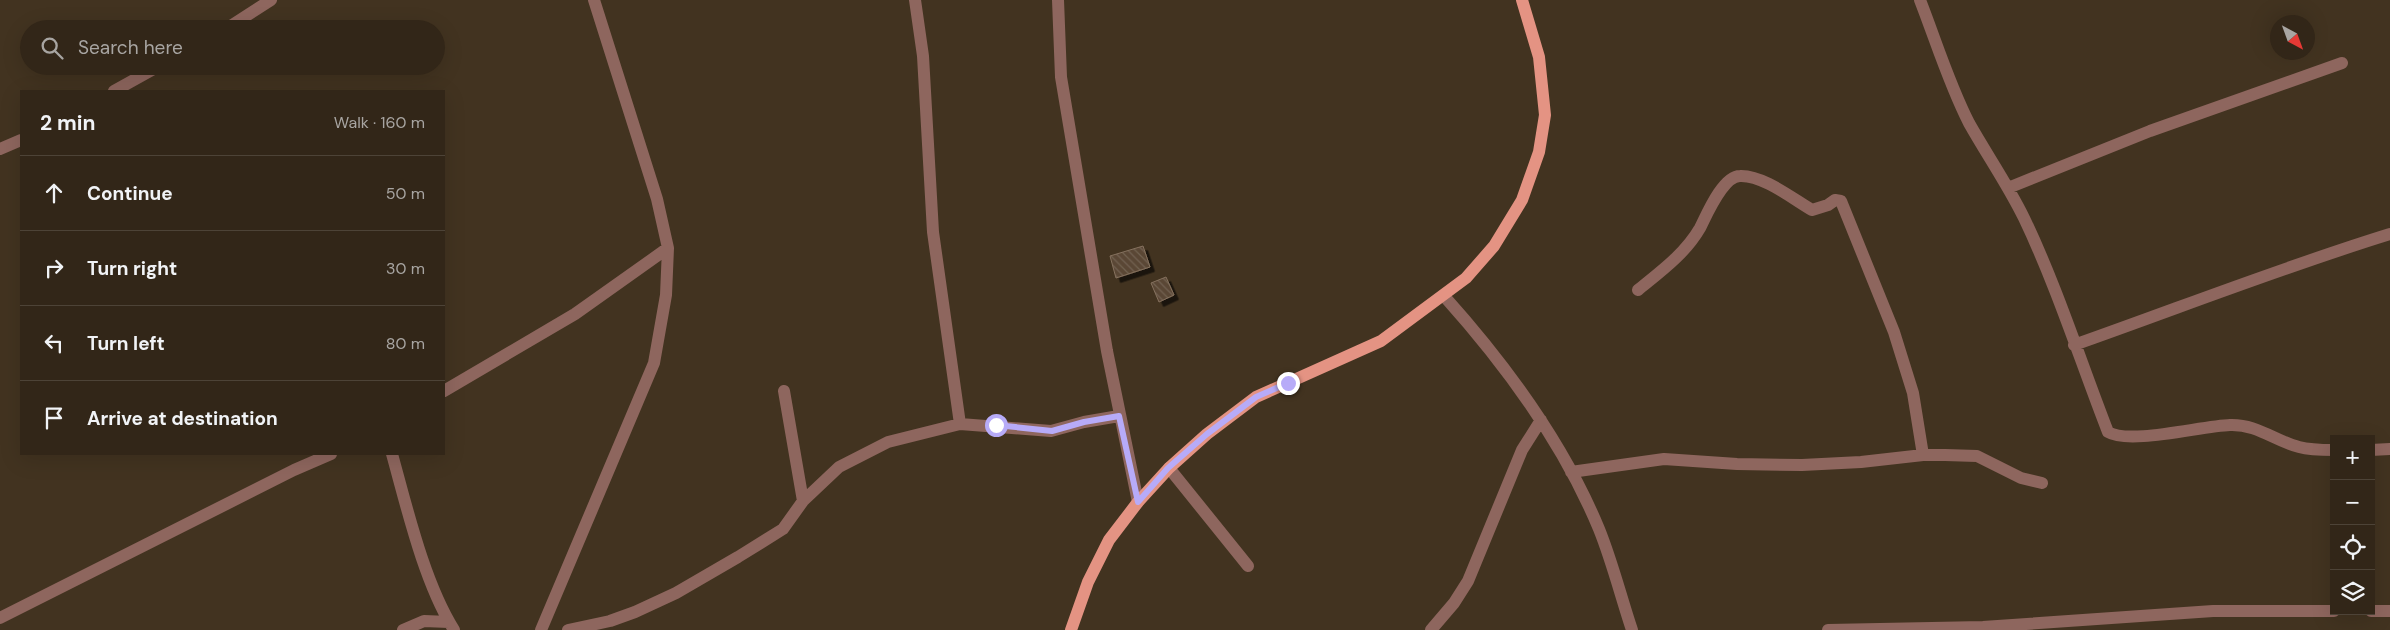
<!DOCTYPE html>
<html lang="en">
<head>
<meta charset="utf-8">
<style>
  :root { --surface:#322618; --page:#3a2e21; --text:#f1f3f6; --muted:#a8a5a2; --line:#4d4337 }
  body { margin:0; font-family:"DM Sans",sans-serif; background:var(--page); color:var(--text) }
  .controls { position:absolute; right:15px; bottom:15px; display:grid; overflow:hidden; border-radius:0px; box-shadow:0 5px 20px #0002 }
  .controls button { width:45px; height:45px; display:grid; place-items:center; padding:0; border:0; border-bottom:1px solid var(--line); background:var(--surface); color:var(--text); font:25px sans-serif }
  .compass { position:absolute; left:2270px; top:15px; width:45px; height:45px; border-radius:50%; background:var(--surface); box-shadow:0 5px 20px #0002; rotate:139deg }
  .stop { position:absolute; width:15px; height:15px; margin:-11px; border:4px solid #b7abf8; border-radius:50%; background:#fff }
  .stop.end { background:#b7abf8; border-color:#fff; box-shadow:0 1px 5px #0008 }
  .list { margin:0; padding:0; list-style:none }
  h2 { display:flex; justify-content:space-between; align-items:center; height:65px; margin:0; padding:0 20px; font-size:21px }
  h2 small { font-size:16px; font-weight:400; color:var(--muted) }
  .list li { display:grid; grid-template-columns:32px 1fr auto; gap:15px; align-items:center; box-sizing:border-box; height:75px; padding:0 20px; border-top:1px solid var(--line) }
  .list b { display:block; font-size:19px; white-space:nowrap }
  .list em { font-size:16px; font-style:normal; color:var(--muted) }
  .icon { flex:none; width:28px; height:28px; fill:none; stroke:currentColor; stroke-width:2; stroke-linecap:round; stroke-linejoin:round }
  .map { position:relative; flex:none; width:2390px; height:630px; overflow:hidden }
  .search { position:absolute; background:var(--surface); box-shadow:0 5px 20px #0002; left:20px; top:20px; width:425px; height:55px; display:flex; align-items:center; gap:12px; box-sizing:border-box; padding:0 18px; border-radius:28px; color:var(--muted); font-size:19px }
  .panel { position:absolute; background:var(--surface); box-shadow:0 5px 20px #0002; left:20px; top:90px; width:425px; height:365px; border-radius:0px }
  .map>svg:first-child { display:block }
  .building { fill:url(#building-back-hatch); stroke:#85715e; filter:url(#shadow) }
  .lines { fill:none; stroke-linecap:round; stroke-linejoin:round }
  .minor { stroke:#8e665e; stroke-width:12 }
  .major { stroke:#e49383; stroke-width:12 }
  .route { stroke:#b7abf8; stroke-width:6 }
</style>
</head>
<body>
<div class="map">
<svg width="2390" height="630" viewBox="0 0 2390 630">
  <defs>
    <pattern id="building-back-hatch" width="6" height="6" patternUnits="userSpaceOnUse" patternTransform="scale(1.25)"><rect width="6" height="6" fill="#5a4735"/><path d="M-1 5l2 2M0 0l6 6M5-1l2 2" fill="none" stroke="#726151"/></pattern>
    <filter id="shadow"><feDropShadow dx="4.5" dy="4.5" stdDeviation="0" flood-color="#0009"/></filter>
  </defs>
  <rect width="100%" height="100%" fill="#423320"/>
  <path class="building" d="M1143 246 1150 267 1116 278 1110 256Z
    M1166 277 1174 295 1159 302 1151 283Z"/>
  <g class="lines">
    <path class="minor" d="M915 0 923 56 933 232 960 424
      M1058 0 1061 77 1107 351 1138 502
      M1920 0C1936 41 1949 84 1969 123 1987 155 2008 185 2024 218 2057 287 2080 360 2108 432 2129 445 2201 426 2230 425 2257 424 2275 441 2299 447 2310 450 2323 450 2334 450
      M226 29 271 0
      M114 91 159 66
      M0 149 21 140
      M2008 188 2150 131 2342 63
      M1638 290C1660 272 1685 254 1700 228 1707 214 1723 176 1740 176 1763 175 1793 199 1812 210L1828 205 1835 200 1841 201 1894 332 1913 393 1923 455
      M1444 296C1506 365 1563 442 1599 529 1612 561 1621 597 1632 630
      M2074 345C2179 308 2283 267 2390 234
      M444 391 575 314 668 248
      M784 391 803 501
      M2371 450 2390 449
      M392 454C407 508 424 582 454 630
      M1169 468 1248 566
      M1571 472 1664 459 1737 464 1802 465 1861 462 1923 455H1945L1977 456 2021 478 2042 483
      M2371 611H2390
      M0 618 294 470 331 454
      M403 630 424 621 449 622
      M541 630 654 363 666 295 668 248 657 199 594 0
      M568 630 610 621 635 612 676 593 738 557 783 529 803 501 839 467 888 442 960 424 1051 431 1084 422 1119 416
      M1431 630 1454 603 1468 581 1522 450 1541 420
      M1828 630 1983 627 2213 611H2334"/>
    <path class="major" d="M1071 630 1088 582 1109 540 1138 502 1169 468 1207 434 1256 397 1381 341 1466 278 1494 246 1522 200 1539 152 1545 115 1539 57 1522 0"/>
  </g>
  <g class="lines">
    <path class="route" d="M996 425 1052 431 1084 422 1119 416 1138 502 1168 468 1207 434 1256 397 1288 383"/>
  </g>
</svg>
<div class="controls">
<button>+</button>
<button>−</button>
<button><svg class="icon" aria-label="locate" viewBox="0 0 24 24"><circle cx="12" cy="12" r="6"/><path d="M12 2v4M12 18v4M2 12h4M18 12h4"/></svg></button>
<button><svg class="icon" aria-label="layers" viewBox="0 0 24 24"><path d="M12 4l9 5-9 5-9-5zM3 14l9 5 9-5"/></svg></button>
</div>
<svg class="compass" viewBox="-18 -18 36 36"><path d="M0-13l5 13h-10z" fill="#e53935"/><path d="M0 13l5-13h-10z" fill="#a8a5a2"/></svg>
<div class="stop" style="left:996px;top:425px"></div>
<div class="stop end" style="left:1288px;top:383px"></div>
<div class="search"><svg class="icon" aria-label="search" viewBox="0 0 24 24"><circle cx="10" cy="10" r="6"/><path d="M15 15l6 6"/></svg>Search here</div>
<section class="panel">
<h2>2 min<small>Walk · 160 m</small></h2>
<ul class="list">
<li><svg class="icon" aria-label="ahead" viewBox="0 0 24 24"><path d="M12 20V5M6 11l6-6 6 6"/></svg><div><b>Continue</b></div><em>50 m</em></li>
<li><svg class="icon" aria-label="right" viewBox="0 0 24 24"><path d="M7 20v-9h11M14 6l5 5-5 5"/></svg><div><b>Turn right</b></div><em>30 m</em></li>
<li><svg class="icon" aria-label="left" viewBox="0 0 24 24"><path d="M17 20v-9H6M10 6l-5 5 5 5"/></svg><div><b>Turn left</b></div><em>80 m</em></li>
<li><svg class="icon" aria-label="arrive" viewBox="0 0 24 24"><path d="M6 21V4h12l-3 4 3 4H6"/></svg><div><b>Arrive at destination</b></div></li>
</ul>
</section>
</div>
</body>
</html>
